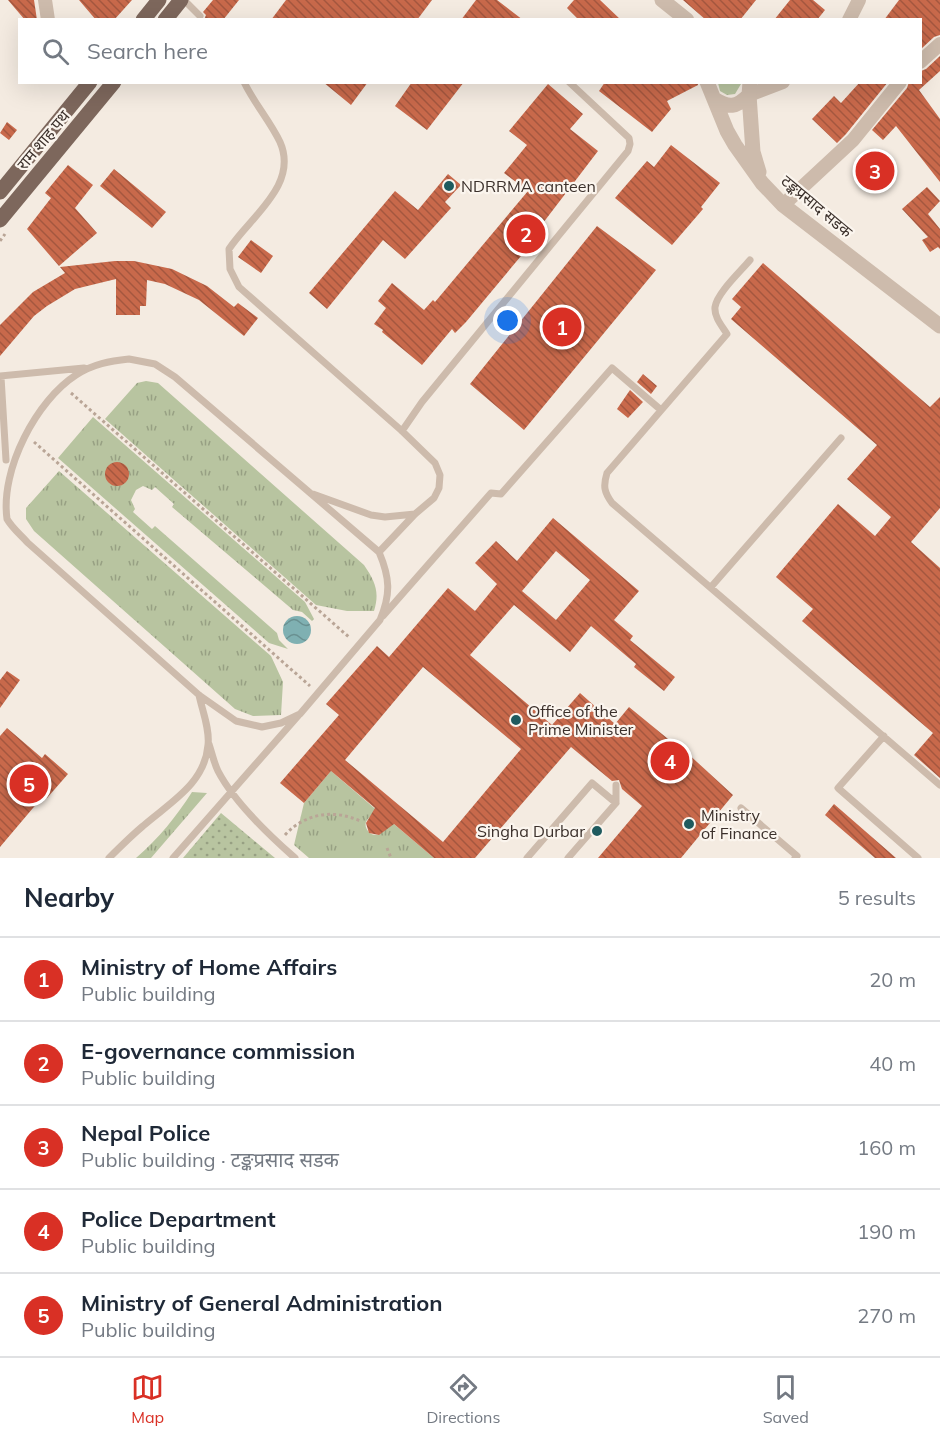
<!DOCTYPE html>
<html lang="en">
<head>
<meta charset="utf-8">
<style>
  :root { --surface:#fff; --page:#f2f2f3; --text:#1f2937; --muted:#747a83; --line:#e0e1e3; --accent:#d93025 }
  body { margin:0; font-family:Mulish,"Noto Sans Devanagari",sans-serif; background:var(--page); color:var(--text) }
  .you { position:absolute; left:508px; top:321px; width:21px; height:21px; margin:-15px; border:4px solid #fff; border-radius:50%; background:#1a73e8; box-shadow:0 0 0 9px #1a73e833 }
  .badge { display:grid; place-items:center; width:39px; height:39px; border-radius:50%; background:var(--accent); color:#fff; font-size:20px; font-weight:700 }
  .pin { position:absolute; translate:-50% -50%; border:3px solid #fff; box-shadow:0 2px 6px #0006 }
  .list { margin:0; padding:0; list-style:none }
  h2 { display:flex; justify-content:space-between; align-items:center; height:78px; margin:0; padding:0 24px; font-size:26px }
  h2 small { font-size:20px; font-weight:400; color:var(--muted) }
  .list li { display:grid; grid-template-columns:39px 1fr auto; gap:18px; align-items:center; box-sizing:border-box; height:84px; padding:0 24px; border-top:2px solid var(--line) }
  .list b { display:block; font-size:22px; white-space:nowrap }
  .list p { margin:0; font-size:20px; white-space:nowrap; color:var(--muted) }
  .list em { font-size:20px; font-style:normal; color:var(--muted) }
  .icon { flex:none; width:33px; height:33px; fill:none; stroke:currentColor; stroke-width:2; stroke-linecap:round; stroke-linejoin:round }
  .map { position:relative; flex:none; width:940px; height:858px; overflow:hidden }
  .search { position:absolute; background:var(--surface); box-shadow:0 6px 24px #0002; left:18px; right:18px; top:18px; height:66px; display:flex; align-items:center; gap:15px; box-sizing:border-box; padding:0 21px; border-radius:0px; color:var(--muted); font-size:22px }
  .sheet { height:498px; background:var(--surface) }
  nav { display:flex; justify-content:space-around; align-items:center; box-sizing:border-box; height:84px; border-top:2px solid var(--line); background:var(--surface); font-size:16px; color:var(--muted) }
  nav a { display:grid; justify-items:center; gap:3px }
  nav .on { color:var(--accent) }
  .map>svg:first-child { display:block }
  .grass { fill:url(#grass-tufts) }
  .park { fill:url(#park-dots) }
  .water { fill:url(#water-waves) }
  .building { fill:url(#building-back-hatch); fill-rule:evenodd }
  .lines { fill:none; stroke-linecap:round; stroke-linejoin:round }
  .path { stroke:#b9a596; stroke-width:3; stroke-dasharray:3 3; stroke-linecap:butt }
  .service { stroke:#cdbbac; stroke-width:7 }
  .minor { stroke:#cdbbac; stroke-width:14 }
  .tertiary { stroke:#cdbbac; stroke-width:15 }
  .primary { stroke:#7d675c; stroke-width:15 }
  .poi-dot { fill:#1f5a5e; stroke:#fbf5ee; stroke-width:2 }
  .labels { text-anchor:middle; dominant-baseline:central; stroke-width:4.5; stroke-linejoin:round; paint-order:stroke }
  .street-label { font-size:16px; fill:#3b302b; stroke:#fbf5ee }
  .poi-label { font-size:16px; fill:#3b302b; stroke:#fbf5ee; text-anchor:start }
</style>
</head>
<body>
<div class="map">
<svg width="940" height="858" viewBox="0 0 940 858">
  <defs>
    <pattern id="grass-tufts" width="24" height="20" patternUnits="userSpaceOnUse" patternTransform="scale(1.5)"><rect width="24" height="20" fill="#b8c4a0"/><path d="M3 7l-1-3M5 7V3M7 7l1-3M15 17l-1-3M17 17v-4M19 17l1-3" fill="none" stroke="#97a083"/></pattern>
    <pattern id="park-dots" width="8" height="8" patternUnits="userSpaceOnUse" patternTransform="scale(1.5)"><rect width="8" height="8" fill="#b8c4a0"/><path d="M2 2h.1M6 6h.1" fill="none" stroke="#97a083" stroke-width="1.8" stroke-linecap="round"/></pattern>
    <pattern id="water-waves" width="16" height="10" patternUnits="userSpaceOnUse" patternTransform="scale(1.5)"><rect width="16" height="10" fill="#7fb0b2"/><path d="M0 5q4-4 8 0t8 0" fill="none" stroke="#699091"/></pattern>
    <pattern id="building-back-hatch" width="6" height="6" patternUnits="userSpaceOnUse" patternTransform="scale(1.5)"><rect width="6" height="6" fill="#c8694b"/><path d="M-1 5l2 2M0 0l6 6M5-1l2 2" fill="none" stroke="#a4573f"/></pattern>
  </defs>
  <rect width="100%" height="100%" fill="#f4ebe1"/>
  <path class="grass" d="M718 83H741V84L735 94 727 95 720 91Z
    M146 381 158 383 364 565C375 581 380 592 374 611H347L316 605 105 419 137 383Z
    M93 417 305 602 314 619 312 621 302 612 293 610 172 507 174 504 155 487 152 490 143 486 136 490 131 500 135 509 133 512 152 529 155 526 277 633 279 640 288 649 269 643 58 458Z
    M59 471 271 656 283 682 281 715 253 716 235 709 34 531 26 519V508Z
    M331 771 380 813C346 820 382 855 388 819L434 858H309L294 845 304 803Z
    M192 792 207 793 151 858H136C159 838 176 817 192 792Z"/>
  <path class="park" d="M221 813 275 858H183Z"/>
  <path class="water" d="M283 630a14 14 0 1 1 28 0a14 14 0 1 1-28 0Z"/>
  <path class="building" d="M8 0H34L37 20H25Z
    M79 0H132L114 20H96Z
    M213 0H239L223 20H204L206 15 203 12Z
    M286 0H432L417 20H271Z
    M476 0H497L523 20H461Z
    M574 0H600L621 20H579L567 8Z
    M683 0H756L740 20H706Z
    M790 0H813L825 10 817 20H774Z
    M899 0H940V35L934 37 921 49V20H884Z
    M940 56V71L919 90 940 119V182L896 126 883 140 872 130 907 88 909 82H921V71L926 69Z
    M323 82H368L351 105Z
    M412 82H464L427 130 395 106Z
    M605 82H698V85L667 101 671 109 652 132 599 91Z
    M860 82H888L846 134 837 143 812 119 834 96 841 103Z
    M548 84 583 114 570 129 598 151 543 223 546 226 466 322 455 333 452 329 422 365 382 332 383 330 374 324 386 308 378 301 392 283 424 310 433 300 435 302 528 191 504 173 527 145 509 131Z
    M7 122 17 130 9 140 0 133Z
    M671 145 720 183 701 207 703 209 672 245 615 198 647 161 654 167Z
    M68 165 93 185 75 208 97 233 59 266 27 229 51 198 45 193Z
    M114 169 166 212 152 228 100 186Z
    M448 174 461 185 445 202 451 208 405 259 383 240 327 309 309 293 395 191 418 210Z
    M927 187 940 201 928 214 940 229V249L938 247 930 252 922 240 928 237 902 209Z
    M597 226 656 270 524 430 470 384Z
    M251 240 273 256 261 273 238 257Z
    M115 261H134L172 269 207 286 234 307 238 303 258 318 244 336 199 300 165 284 147 280 146 306H140V315H116V279L75 289 47 306 34 316 0 356V325L33 292 65 273 60 267Z
    M763 263 930 407 940 397V508L911 542 940 568V778L914 755 933 733 802 621 813 609 776 577 838 504 875 536 891 517 847 479 877 445 731 319 741 307 732 299Z
    M643 374 657 386 651 394 637 382Z
    M630 390 643 402 628 418 617 409Z
    M105 474a12 12 0 1 1 24 0a12 12 0 1 1-24 0Z
    M553 518 639 591 614 620 633 636 630 640 675 677 664 691 634 667 636 664 591 626 570 652 514 605 470 655 552 725 580 693 615 724 629 707 684 752 685 751 733 795 681 858H598L642 806 622 789 619 780 612 781 571 747 475 858H434L394 824 379 835 369 833 366 823 375 808 331 771 304 803 280 783 339 715 326 704 377 646 389 657 448 588 475 611 497 584 475 563 496 541 517 561ZM556 551 590 580 556 620 522 591ZM423 667 521 749 443 842 345 760Z
    M7 671 20 680 0 708V680Z
    M7 728 42 758 45 754 68 774 47 798 44 795 0 847V736Z
    M834 804 896 858H875L825 815Z"/>
  <g class="lines">
    <path class="path" d="M0 241 5 234
      M71 393 350 638
      M34 442 310 686
      M285 835C305 813 334 809 360 821
      M387 848 391 858"/>
    <path class="service" d="M184 0 200 16
      M244 82C254 103 270 121 280 142 299 185 250 217 229 249L230 269 239 287 402 431 435 463 440 475 439 488 434 498 415 514 379 552
      M750 260C741 271 717 293 715 307 714 317 722 326 727 334L607 473C603 486 604 492 612 503L940 785
      M129 359 155 364 175 377 379 552C390 578 391 594 380 620L300 714 281 723 262 727 236 721 199 695 28 543C21 535 12 528 7 519 0 469 37 400 76 375 93 364 110 361 129 359Z
      M0 376 84 368
      M1 377 6 460
      M402 431 422 402 628 151 630 144 629 138 569 82
      M313 494 371 515 385 517 415 514
      M711 587 841 438
      M383 616 491 493 501 494 612 368 661 410
      M884 736 838 788 918 858
      M209 744C212 753 214 763 218 771 233 800 270 836 295 858
      M741 808 797 856 795 858
      M109 858C120 847 131 836 143 826 169 803 205 784 208 745 210 729 202 710 199 695
      M173 858 298 716
      M527 858 592 783 616 803
      M568 858 616 803V785"/>
    <path class="minor" d="M45 0 48 20
      M849 20 859 0
      M920 62 940 44
      M749 95 783 82
      M783 205 853 140 900 82"/>
    <path class="tertiary" d="M662 0 687 20
      M707 82 727 131 735 145 762 183 783 205 940 326
      M750 82 749 95 753 152 759 172
      M714 99C729 108 736 108 749 95"/>
    <path class="primary" d="M143 20 159 0
      M165 20 181 0
      M0 192 90 82
      M0 220 114 82"/>
  </g>
  <g class="poi-dot">
    <circle cx="449" cy="186" r="6"/>
    <circle cx="516" cy="720" r="6"/>
    <circle cx="689" cy="824" r="6"/>
    <circle cx="597" cy="831" r="6"/>
  </g>
  <g class="labels">
    <g class="street-label">
      <text transform="translate(43 140) rotate(-50)">राम शाह पथ</text>
      <text transform="translate(817 206) rotate(40)">टङ्कप्रसाद सडक</text>
    </g>
    <g class="poi-label">
      <text x="461" y="186">NDRRMA canteen</text>
      <text x="528" y="711">Office of the<tspan x="528" dy="18">Prime Minister</tspan></text>
      <text x="701" y="815">Ministry<tspan x="701" dy="18">of Finance</tspan></text>
      <text x="585" y="831" text-anchor="end">Singha Durbar</text>
    </g>
  </g>
</svg>
<div class="you"></div>
<div class="pin badge" style="left:562px;top:327px">1</div>
<div class="pin badge" style="left:526px;top:234px">2</div>
<div class="pin badge" style="left:875px;top:171px">3</div>
<div class="pin badge" style="left:670px;top:761px">4</div>
<div class="pin badge" style="left:29px;top:784px">5</div>
<div class="search"><svg class="icon" aria-label="search" viewBox="0 0 24 24"><circle cx="10" cy="10" r="6"/><path d="M15 15l6 6"/></svg>Search here</div>
</div>
<section class="sheet">
<h2>Nearby<small>5 results</small></h2>
<ul class="list">
<li><span class="badge">1</span><div><b>Ministry of Home Affairs</b><p>Public building</p></div><em>20 m</em></li>
<li><span class="badge">2</span><div><b>E-governance commission</b><p>Public building</p></div><em>40 m</em></li>
<li><span class="badge">3</span><div><b>Nepal Police</b><p>Public building · टङ्कप्रसाद सडक</p></div><em>160 m</em></li>
<li><span class="badge">4</span><div><b>Police Department</b><p>Public building</p></div><em>190 m</em></li>
<li><span class="badge">5</span><div><b>Ministry of General Administration</b><p>Public building</p></div><em>270 m</em></li>
</ul>
</section>
<nav>
<a class="on"><svg class="icon" aria-label="map" viewBox="0 0 24 24"><path d="M3 6l6-2 6 2 6-2v14l-6 2-6-2-6 2zM9 4v14M15 6v14"/></svg>Map</a>
<a><svg class="icon" aria-label="directions" viewBox="0 0 24 24"><path d="M12 3l9 9-9 9-9-9zM9 14v-3h6M13 9l2 2-2 2"/></svg>Directions</a>
<a><svg class="icon" aria-label="saved" viewBox="0 0 24 24"><path d="M7 4h10v16l-5-4-5 4z"/></svg>Saved</a>
</nav>
</body>
</html>
